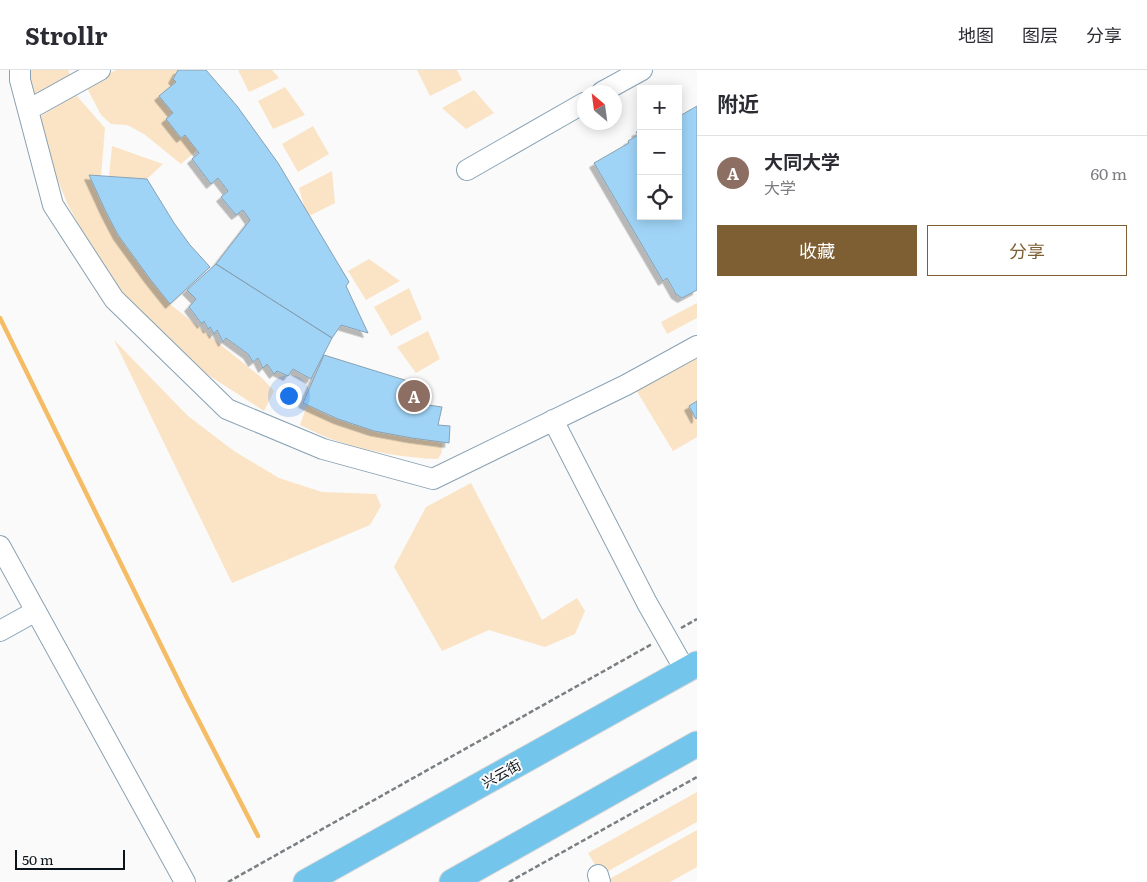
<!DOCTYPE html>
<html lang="zh">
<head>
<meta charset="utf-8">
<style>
  :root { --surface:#fff; --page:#f7f7f7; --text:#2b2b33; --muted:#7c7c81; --line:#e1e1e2; --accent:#7d5f33 }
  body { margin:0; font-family:Literata,"Noto Sans SC",serif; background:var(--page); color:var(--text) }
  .controls { position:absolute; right:15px; top:15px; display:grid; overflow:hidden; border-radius:0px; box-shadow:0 2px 12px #0003 }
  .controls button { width:45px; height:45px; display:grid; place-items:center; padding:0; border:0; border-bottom:1px solid var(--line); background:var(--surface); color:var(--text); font:25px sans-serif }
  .compass { position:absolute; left:577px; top:15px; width:45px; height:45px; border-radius:50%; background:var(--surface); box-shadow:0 2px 12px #0003; rotate:331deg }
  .scale { position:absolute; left:15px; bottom:12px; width:110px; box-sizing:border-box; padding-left:5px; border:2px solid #0a141a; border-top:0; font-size:14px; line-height:18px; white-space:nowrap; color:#0a141a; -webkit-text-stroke:4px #fafafa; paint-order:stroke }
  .you { position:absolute; left:288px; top:325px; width:18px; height:18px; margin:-12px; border:4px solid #fff; border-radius:50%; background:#1a73e8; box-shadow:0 0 0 8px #1a73e833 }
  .badge { display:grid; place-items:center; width:32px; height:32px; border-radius:50%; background:var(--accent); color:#fff; font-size:16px; font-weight:700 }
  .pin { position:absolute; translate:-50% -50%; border:2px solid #fff; box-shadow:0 1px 5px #0006 }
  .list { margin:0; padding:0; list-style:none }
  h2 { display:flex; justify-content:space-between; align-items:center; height:65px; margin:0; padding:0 20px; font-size:21px }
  h2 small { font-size:16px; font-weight:400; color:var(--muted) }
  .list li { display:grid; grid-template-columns:32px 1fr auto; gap:15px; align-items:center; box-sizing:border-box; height:75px; padding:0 20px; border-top:1px solid var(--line) }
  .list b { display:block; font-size:19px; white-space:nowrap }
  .list p { margin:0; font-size:16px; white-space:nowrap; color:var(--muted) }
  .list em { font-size:16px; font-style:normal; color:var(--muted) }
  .actions { display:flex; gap:10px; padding:15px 20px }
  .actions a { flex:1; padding:11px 0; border:1px solid var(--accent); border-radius:0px; text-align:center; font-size:18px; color:var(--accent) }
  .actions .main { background:var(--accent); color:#fff }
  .icon { flex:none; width:28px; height:28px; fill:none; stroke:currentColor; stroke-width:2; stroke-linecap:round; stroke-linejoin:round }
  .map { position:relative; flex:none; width:697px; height:812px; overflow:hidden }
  header { display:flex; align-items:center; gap:30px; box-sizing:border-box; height:70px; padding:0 25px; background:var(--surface); border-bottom:1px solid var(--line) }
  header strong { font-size:24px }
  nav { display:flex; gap:28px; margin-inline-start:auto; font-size:18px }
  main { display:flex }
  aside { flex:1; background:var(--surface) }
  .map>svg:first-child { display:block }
  .green { fill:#fae4c5 }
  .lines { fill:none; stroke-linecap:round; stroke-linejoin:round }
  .stream { stroke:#f5bc66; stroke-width:4.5 }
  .building { fill:#a0d4f7; stroke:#87a1b3; filter:url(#shadow) }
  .minor-casing { stroke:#88a2b4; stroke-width:22 }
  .major-casing { stroke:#d3d5d6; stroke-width:27 }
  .path { stroke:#797f82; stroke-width:2.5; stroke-dasharray:5 2.5; stroke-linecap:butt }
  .minor { stroke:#fff; stroke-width:20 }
  .major { stroke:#73c5ec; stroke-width:25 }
  .labels { text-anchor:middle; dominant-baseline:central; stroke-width:4; stroke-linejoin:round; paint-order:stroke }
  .street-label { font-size:14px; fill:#0a141a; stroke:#fafafa }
</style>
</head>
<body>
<header>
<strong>Strollr</strong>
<nav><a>地图</a><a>图层</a><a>分享</a></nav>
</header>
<main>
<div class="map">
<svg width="697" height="812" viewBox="0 0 697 812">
  <defs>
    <filter id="shadow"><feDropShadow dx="-4.5" dy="4.5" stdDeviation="0" flood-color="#0004"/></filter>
  </defs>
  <rect width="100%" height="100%" fill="#fafafa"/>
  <path class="green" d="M29 0H68L71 7 35 27Z
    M116 0H178L173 9 176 12 159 26 173 43 166 49 181 68 185 65 197 80 181 94 144 64 127 55 111 54 101 45 86 16Z
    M238 0H272L279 8 249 22Z
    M417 0H457L462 10 430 26Z
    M285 17 305 45 273 59 258 31Z
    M474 20 494 43 466 59 442 38Z
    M76 25 105 58 101 106H89L106 142 118 165 150 209 170 234 262 308 274 321 264 341 205 303 162 268 121 221 97 188 68 135 49 89 39 47Z
    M313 56 329 84 298 102 282 74Z
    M112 76 163 94 147 109 109 106Z
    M332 101 335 133 307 147 299 118Z
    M369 189 400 211 366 230 348 201Z
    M409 218 422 249 391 266 374 237Z
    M697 233V248L667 264 661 252Z
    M428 261 440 289 416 303 397 277Z
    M114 270 188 346 234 381 279 408 322 422 376 424 381 436 370 455 232 513Z
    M697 286V331L689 336 696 349 697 348V367L673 381 636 320Z
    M307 335C318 340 328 346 339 350 372 362 407 368 442 372V382L438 389C405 388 371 382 340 372 326 368 313 361 300 355Z
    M471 413 542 550 577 528 585 541 575 564 545 577 489 560 442 581 394 497 426 437Z
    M697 722V752L601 805 588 783Z
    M697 760V797L670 812H607L606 811Z"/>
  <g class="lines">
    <path class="stream" d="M0 248 186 626 258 766"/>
  </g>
  <path class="building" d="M178 0H206L237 36 278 93 349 212 346 216 368 263 341 255 332 268 216 194 250 150 243 140 236 145 221 127 228 121 218 108 211 114 192 89 199 83 185 65 181 68 166 49 173 43 159 26 176 12 173 9Z
    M697 36V220L682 228 676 224 667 208 663 211 594 93 629 73 628 71 638 65 636 62 641 60V146H678V47Z
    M89 105 147 109 174 153 190 175 210 197 170 234 150 209 118 165 106 142Z
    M216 194 332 268 311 309 293 299 288 306 277 301 274 304 267 294 263 298 258 288 253 292 248 284 226 268 223 272 217 260 214 264 210 257 208 259 204 251 202 254 189 237 196 229 187 220Z
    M324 285 424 316 421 334 442 337 438 355 450 356 449 373 412 368 374 361 338 349 303 333Z
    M697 331V348L696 349 689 336Z"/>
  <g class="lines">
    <g class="minor-casing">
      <path id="minor" d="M20 0V10L53 135 114 229 227 339 323 379 433 409 626 315 697 276
        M602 22 642 0
        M28 40 100 0
        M467 100 584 33
        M553 350 647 533 685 600
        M0 476 185 812
        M0 561 36 541
        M598 805 600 812"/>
    </g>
    <g class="major-casing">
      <path id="major" d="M306 812 697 594
        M452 812 697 674"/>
    </g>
    <path class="path" d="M681 558 697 549
      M228 812 652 574
      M509 812 697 707"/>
    <use href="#minor" class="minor"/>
    <use href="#major" class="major"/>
  </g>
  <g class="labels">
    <g class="street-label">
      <text transform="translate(501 703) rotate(-29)">兴云街</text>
    </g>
  </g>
</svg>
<div class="controls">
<button>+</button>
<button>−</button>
<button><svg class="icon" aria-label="locate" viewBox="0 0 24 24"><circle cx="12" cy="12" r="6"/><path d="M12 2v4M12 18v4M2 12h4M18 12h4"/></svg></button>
</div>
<svg class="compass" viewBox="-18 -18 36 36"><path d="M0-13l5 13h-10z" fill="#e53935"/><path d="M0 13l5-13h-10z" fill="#7c7c81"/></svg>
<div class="scale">50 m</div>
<div class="you"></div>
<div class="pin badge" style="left:414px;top:326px;background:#8d6e63">A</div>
</div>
<aside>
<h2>附近<small></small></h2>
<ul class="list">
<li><span class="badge" style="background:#8d6e63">A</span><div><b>大同大学</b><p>大学</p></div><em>60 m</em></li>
</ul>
<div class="actions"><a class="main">收藏</a><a>分享</a></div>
</aside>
</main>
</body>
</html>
